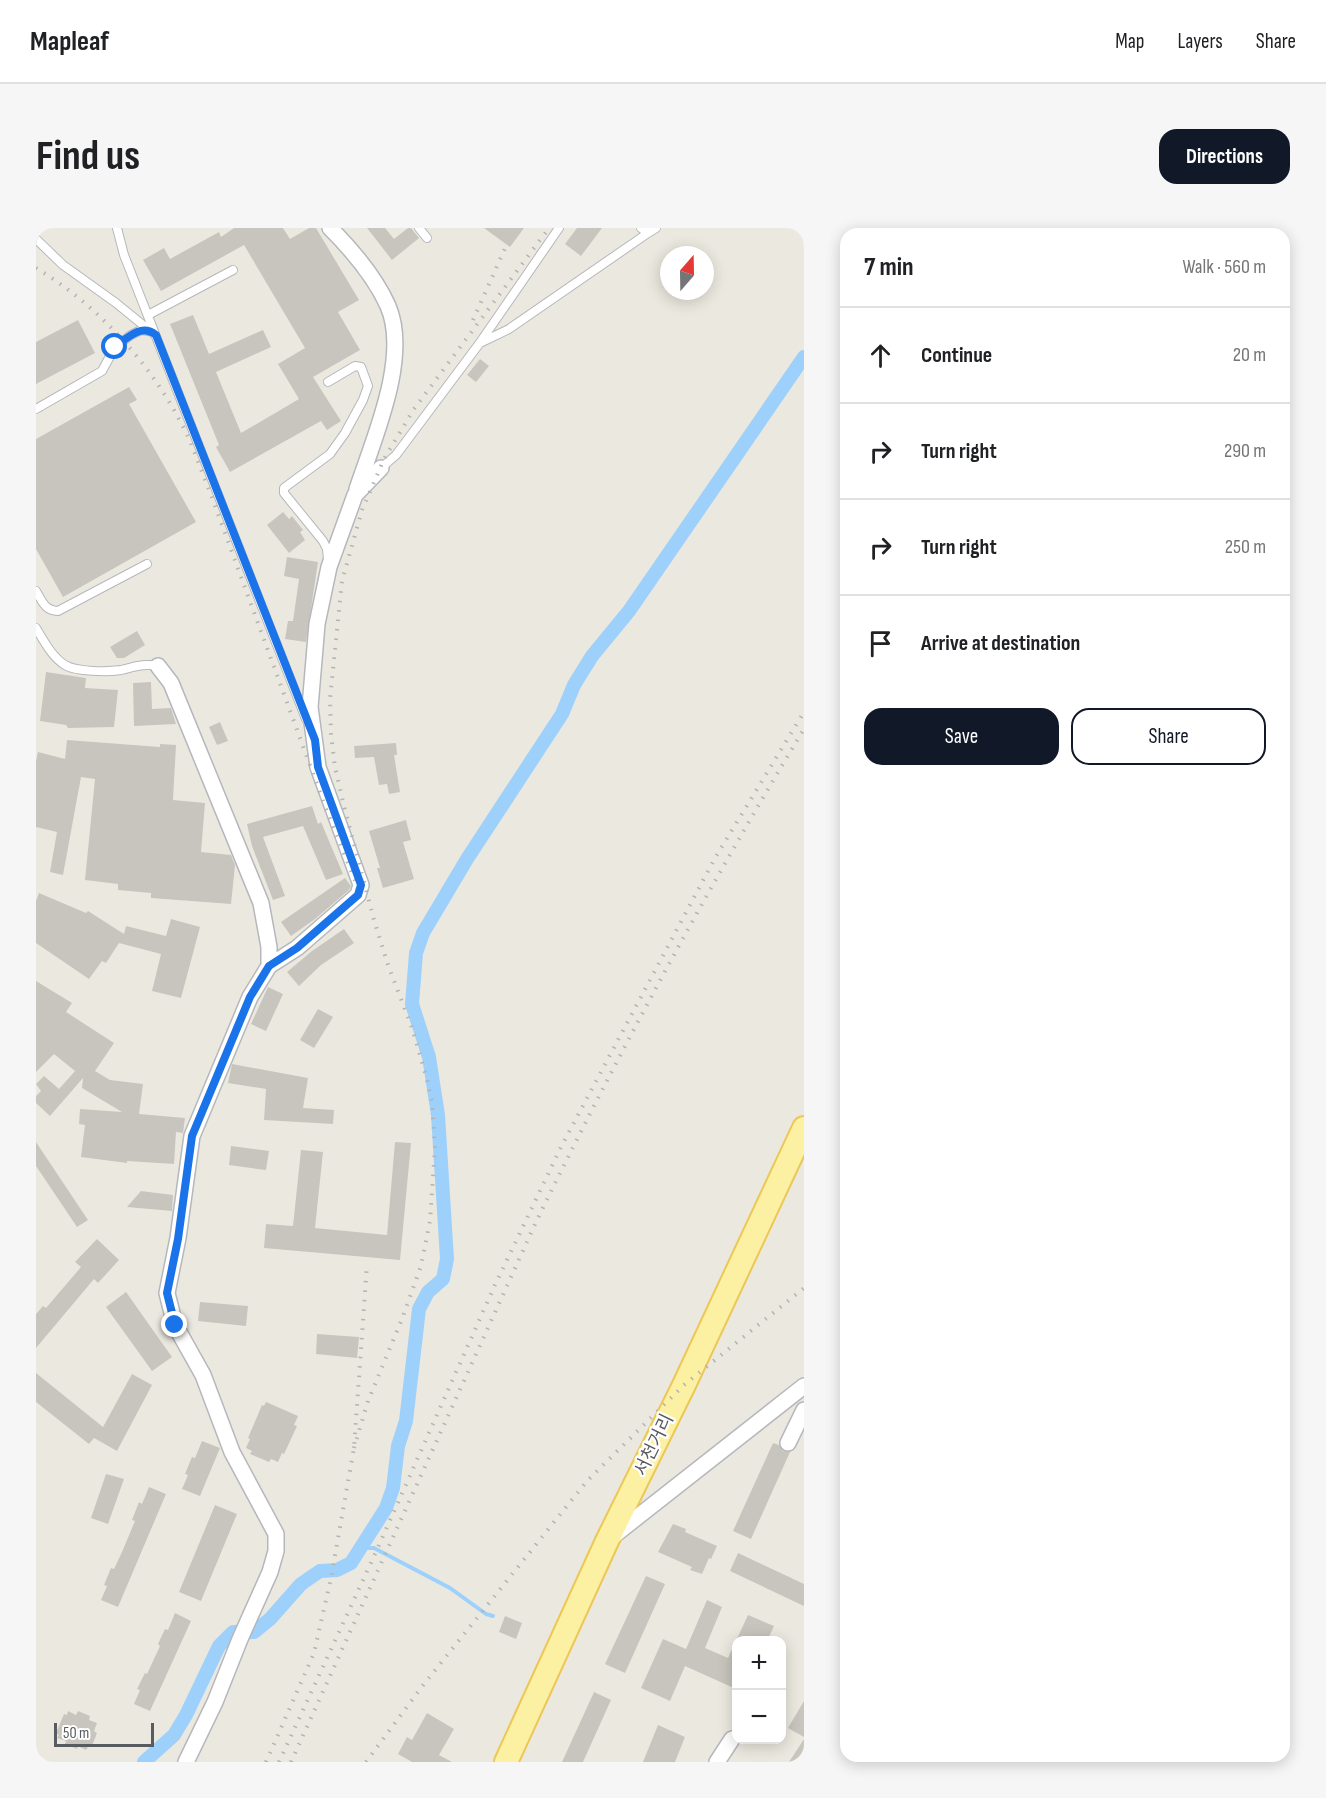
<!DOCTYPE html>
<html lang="en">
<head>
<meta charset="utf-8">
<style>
  :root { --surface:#fff; --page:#f6f6f6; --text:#202124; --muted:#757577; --line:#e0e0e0; --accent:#111827 }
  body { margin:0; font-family:"Sofia Sans Condensed","Noto Sans KR",sans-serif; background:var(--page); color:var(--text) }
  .controls { position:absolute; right:18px; bottom:18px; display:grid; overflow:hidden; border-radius:12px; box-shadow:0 3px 15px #0003 }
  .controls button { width:54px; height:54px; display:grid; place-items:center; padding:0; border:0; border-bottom:2px solid var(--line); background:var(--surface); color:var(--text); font:30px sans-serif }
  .compass { position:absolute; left:624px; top:18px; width:54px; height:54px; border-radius:50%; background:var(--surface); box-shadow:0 3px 15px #0003; rotate:20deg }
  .scale { position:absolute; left:18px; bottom:15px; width:100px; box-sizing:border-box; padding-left:6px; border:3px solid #585b60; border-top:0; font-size:16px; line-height:21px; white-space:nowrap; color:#585b60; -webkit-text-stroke:4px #fff; paint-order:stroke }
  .stop { position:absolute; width:18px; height:18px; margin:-14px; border:4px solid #1a73e8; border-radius:50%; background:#fff }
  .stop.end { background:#1a73e8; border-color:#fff; box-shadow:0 2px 6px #0008 }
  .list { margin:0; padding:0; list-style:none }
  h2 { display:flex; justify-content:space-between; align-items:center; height:78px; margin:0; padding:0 24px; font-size:26px }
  h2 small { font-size:20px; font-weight:400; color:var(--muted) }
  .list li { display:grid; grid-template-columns:39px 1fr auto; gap:18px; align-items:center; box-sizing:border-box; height:96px; padding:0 24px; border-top:2px solid var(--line) }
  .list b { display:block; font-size:22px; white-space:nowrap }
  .list em { font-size:20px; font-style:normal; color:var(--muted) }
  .actions { display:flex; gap:12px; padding:18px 24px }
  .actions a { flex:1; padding:14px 0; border:2px solid var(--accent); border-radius:18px; text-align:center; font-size:21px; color:var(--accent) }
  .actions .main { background:var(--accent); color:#fff }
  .icon { flex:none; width:33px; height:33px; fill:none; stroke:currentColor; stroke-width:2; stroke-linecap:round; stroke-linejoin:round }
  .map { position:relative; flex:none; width:768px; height:1534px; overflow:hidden; border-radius:18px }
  header { display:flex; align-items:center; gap:36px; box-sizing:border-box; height:84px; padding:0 30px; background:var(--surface); border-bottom:2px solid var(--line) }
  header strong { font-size:28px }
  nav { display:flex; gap:33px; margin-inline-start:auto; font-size:21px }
  .intro { display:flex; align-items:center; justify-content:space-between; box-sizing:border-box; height:144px; padding:0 36px }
  h1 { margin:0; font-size:42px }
  .button { padding:15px 27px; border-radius:18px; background:var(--accent); color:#fff; font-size:21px; font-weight:700 }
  main { display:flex; gap:36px; padding:0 36px }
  aside { flex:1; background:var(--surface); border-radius:18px; box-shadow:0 3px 15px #0003 }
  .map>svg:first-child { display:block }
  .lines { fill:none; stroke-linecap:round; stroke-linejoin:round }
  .stream { stroke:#9ed0fc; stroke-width:4 }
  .canal { stroke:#9ed0fc; stroke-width:14 }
  .building { fill:#c8c5be }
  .service-casing { stroke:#b5b7bc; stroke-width:10 }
  .minor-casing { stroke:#b5b7bc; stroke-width:18 }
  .primary-casing { stroke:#edc756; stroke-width:26 }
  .service { stroke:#fff; stroke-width:8 }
  .minor { stroke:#fff; stroke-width:15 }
  .primary { stroke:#fcf1a2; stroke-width:22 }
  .rail { stroke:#b2b3b3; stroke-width:4; stroke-dasharray:1.5 8; stroke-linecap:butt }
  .route { stroke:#1a73e8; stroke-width:8 }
  .labels { text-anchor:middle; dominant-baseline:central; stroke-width:4.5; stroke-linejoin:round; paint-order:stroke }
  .street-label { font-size:18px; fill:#585b60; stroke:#fff }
</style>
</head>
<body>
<header>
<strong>Mapleaf</strong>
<nav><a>Map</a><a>Layers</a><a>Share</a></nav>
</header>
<div class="intro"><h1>Find us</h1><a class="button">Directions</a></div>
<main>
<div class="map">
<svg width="768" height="1534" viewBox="0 0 768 1534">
  <rect width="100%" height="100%" fill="#ebe9df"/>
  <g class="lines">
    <path class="stream" d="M325 1320H338L414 1360 450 1386 457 1388"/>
    <path class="canal" d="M108 1534 138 1507 150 1487 183 1418 197 1404H218L234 1391 265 1356 284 1343 301 1342 315 1335 350 1280 357 1260 362 1218 370 1193 383 1081 392 1064 407 1051 411 1031 402 887 393 829 376 776 380 725 387 705 431 631 526 486 538 457 556 428 593 383 768 129"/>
  </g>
  <path class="building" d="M198 0H247L254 11 273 0H280L323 72 302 84 324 122 277 149 305 193 291 202 285 193 194 244 180 219 183 217 134 96 157 87 173 126 227 102 235 119 180 144 205 205 263 171 242 136 269 120 208 17 125 63 107 32 128 20 134 31 183 4 185 9Z
    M331 0H349L358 11 372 0H375L383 10 356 32Z
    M448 0H488L474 19Z
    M541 0H566L545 28 529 16Z
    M42 92 59 125 0 156V114Z
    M444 131 453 138 440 154 431 147Z
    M93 159 101 172 93 176 160 294 27 369 0 321V211Z
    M247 284 253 291 256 288 267 302 264 304 269 312 253 325 231 297Z
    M251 329 282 334 270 414 249 411 252 393H257L263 351 248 348Z
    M101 403 109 417 88 430H81L74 419Z
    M10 444 50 450 49 460 82 462 78 499 32 500 30 497 4 493Z
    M115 454 116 481 135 480 140 496 98 498 97 455Z
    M184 494 192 513 181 517 173 499Z
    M31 512 124 519V516L140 517 137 572 169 575 165 624 195 627 199 637 195 676 115 670V665L82 662V656L49 652 59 551 45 549 27 647 14 644 21 604 0 599V533L2 524 29 531Z
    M360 515 361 527H358L364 564 353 566 351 556 343 557 338 529 319 530 318 518Z
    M276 578 282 596 285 594 307 646 290 652 267 598 227 609 249 668 237 672 216 618 211 596Z
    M370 592 375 612 367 614 378 651 347 660 341 640H344L333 603Z
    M309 650 315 658 313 662 279 691 255 708 245 694Z
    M3 665 50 685 52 683 88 706 90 698 130 708 135 691 164 699 145 770 116 763 125 726 83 715 70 735 66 733 53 751 0 715V673Z
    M308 701 318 715 285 737 263 758 251 744 276 723Z
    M0 753 36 775 30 784 78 815 59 843 74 852 107 856 103 886 149 890 147 905 140 904 138 936 91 933V935L45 929 49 897 43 896 44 881 86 884 46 860 47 850 14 888 0 875V868L5 863 0 856 8 848 23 861 39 843 18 826 0 844Z
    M232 759 247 766 230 803 215 796Z
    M282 781 297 789 278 820 264 812Z
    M196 836 272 850 267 880 298 882 297 896 228 892 230 861 192 855Z
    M0 914 52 992 41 999 0 938Z
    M359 914 375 915 364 1032 228 1020 230 996 257 998 265 922 287 924 279 1000 351 1007Z
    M195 918 233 923 230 942 193 937Z
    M105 963 137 967 136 983 91 979Z
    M61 1011 83 1032 62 1055 58 1051 0 1120V1086L7 1078 10 1080 45 1039 39 1034Z
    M90 1064 136 1129 116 1143 70 1079Z
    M164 1074 212 1078 210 1098 162 1093Z
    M281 1106 323 1109 321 1130 280 1126Z
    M0 1145 67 1199 96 1146 116 1157 81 1223 58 1210 53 1216 0 1174Z
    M230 1174 262 1188 258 1197 261 1198 248 1226 246 1225 242 1234 235 1231 233 1234 214 1226 216 1223 210 1220 214 1211 212 1210 226 1177 228 1178Z
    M166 1213 184 1220 164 1268 146 1261 152 1247 149 1246 156 1229 159 1230Z
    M737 1215 743 1217 747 1223 754 1224 715 1311 697 1303Z
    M70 1246 88 1251 72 1296 55 1290Z
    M113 1259 130 1266 82 1379 65 1372 71 1358 68 1357 75 1340 78 1341 86 1324 99 1293 96 1292 103 1274 106 1276Z
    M179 1277 201 1286 165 1373 143 1364Z
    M637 1296 650 1301 649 1304 681 1318 675 1331 673 1330 666 1346 654 1342 656 1339 622 1324Z
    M702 1325 768 1356V1378L694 1343Z
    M610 1348 629 1356 589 1445 569 1436Z
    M671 1372 686 1379 669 1420 692 1430 712 1387 738 1398 731 1413H700V1461L649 1438 634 1473 605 1460 627 1411 650 1421Z
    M139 1385 155 1393 114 1483 98 1476 104 1462 101 1461 109 1445 111 1446 124 1418 122 1416 129 1401 132 1402Z
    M469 1388 486 1395 480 1411 463 1404Z
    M558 1464 575 1472 547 1534H526Z
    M768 1473V1509L752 1500Z
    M32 1483 40 1487 42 1483 54 1488 53 1492 61 1495 58 1503 61 1505 56 1518 53 1517 50 1522 42 1518 41 1521 29 1516 30 1513 21 1510 23 1507 20 1505 28 1486 31 1487Z
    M391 1485 418 1501 403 1527 416 1534H376L362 1526 371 1509 376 1512Z
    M622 1497 649 1509 639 1534H607Z
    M768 1511V1534H753Z"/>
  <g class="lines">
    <g class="service-casing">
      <path id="service" d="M81 0 88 27 270 491
        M383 0 391 10
        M612 5 620 0
        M0 11 27 37 80 75 118 106
        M112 87 197 42
        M444 115 473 101 612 5 605 0
        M292 154 319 138 325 139 332 158 327 172 309 205 294 226 248 260V265L287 313 291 321 292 332
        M0 181 66 143 79 119 95 107 105 102 113 103
        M345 240 360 227 443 116 523 0
        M0 363C6 373 9 383 22 383L111 336
        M0 400C8 413 16 429 29 437 40 444 72 444 85 442 98 439 108 435 122 438"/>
    </g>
    <g class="minor-casing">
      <path id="minor" d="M294 0C316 22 339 49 352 78 374 129 338 210 321 261
        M122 438 135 455 225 675 233 719V738
        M752 1215 768 1182
        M576 1309 768 1158
        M150 1534 179 1474 204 1411 234 1344 240 1323V1306L196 1224 167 1147 139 1097 131 1065 142 1010 156 908 214 769 233 738 261 720 322 667 325 657 282 539 274 479 281 396 293 339 319 267 345 240
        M681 1534 696 1511"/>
    </g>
    <g class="primary-casing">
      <path id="primary" d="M470 1534 571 1313 648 1157 768 900"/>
    </g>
    <use href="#service" class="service"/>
    <use href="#minor" class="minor"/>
    <use href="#primary" class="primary"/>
    <path class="rail" d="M0 40C65 79 122 143 154 213 161 230 167 247 174 264L290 581 323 662
      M437 92 470 18
      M318 1220 332 1173 366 1091 385 1038 394 993 399 920 396 874 391 851 376 800 352 737 338 692 308 578 299 539 295 507 294 471 306 353 326 282 348 231 378 181 513 0
      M230 1534 278 1425 295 1350 318 1220 331 1036
      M243 1534 339 1326 458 1059 525 919 679 630 768 484
      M255 1534 500 994C582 826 671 661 768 501
      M330 1534 388 1456 551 1253 648 1157 768 1060"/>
  </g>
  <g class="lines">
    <path class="route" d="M79 119C91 110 105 95 120 107L279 512 282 539 325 657 322 667 261 720 233 738 214 769 156 908 142 1011 131 1065 139 1097"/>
  </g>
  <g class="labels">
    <g class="street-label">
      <text transform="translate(618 1217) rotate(-64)">서천거리</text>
    </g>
  </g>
</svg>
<div class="controls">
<button>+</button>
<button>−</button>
</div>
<svg class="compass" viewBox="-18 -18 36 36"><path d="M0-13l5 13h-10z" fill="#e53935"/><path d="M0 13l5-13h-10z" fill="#757577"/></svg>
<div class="scale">50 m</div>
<div class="stop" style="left:79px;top:119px"></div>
<div class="stop end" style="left:139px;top:1097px"></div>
</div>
<aside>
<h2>7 min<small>Walk · 560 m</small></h2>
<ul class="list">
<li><svg class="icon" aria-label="ahead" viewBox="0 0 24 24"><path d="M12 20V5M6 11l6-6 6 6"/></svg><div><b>Continue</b></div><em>20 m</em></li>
<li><svg class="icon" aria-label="right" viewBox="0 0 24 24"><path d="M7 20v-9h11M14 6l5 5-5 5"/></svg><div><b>Turn right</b></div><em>290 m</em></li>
<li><svg class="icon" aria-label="right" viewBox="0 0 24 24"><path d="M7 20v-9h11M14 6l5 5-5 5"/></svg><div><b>Turn right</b></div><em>250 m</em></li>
<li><svg class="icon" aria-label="arrive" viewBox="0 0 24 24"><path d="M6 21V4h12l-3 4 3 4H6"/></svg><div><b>Arrive at destination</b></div></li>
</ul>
<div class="actions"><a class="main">Save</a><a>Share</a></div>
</aside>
</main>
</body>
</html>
